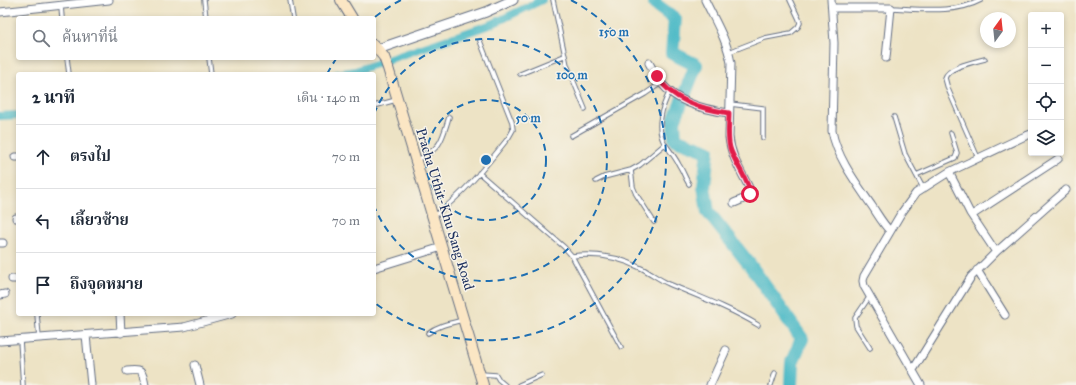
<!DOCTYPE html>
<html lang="th">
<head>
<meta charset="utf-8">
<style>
  :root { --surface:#fff; --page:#f6f6f7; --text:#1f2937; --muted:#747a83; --line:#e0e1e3 }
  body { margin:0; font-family:"IM FELL Great Primer","Noto Serif Thai",serif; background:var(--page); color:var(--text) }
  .controls { position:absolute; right:12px; top:12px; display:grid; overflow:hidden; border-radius:4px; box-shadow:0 2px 6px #0003 }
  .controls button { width:36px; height:36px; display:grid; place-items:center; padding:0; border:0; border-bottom:1px solid var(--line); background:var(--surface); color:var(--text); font:20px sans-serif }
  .compass { position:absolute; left:980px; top:12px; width:36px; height:36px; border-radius:50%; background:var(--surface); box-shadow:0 2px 6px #0003; rotate:15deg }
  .stop { position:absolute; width:12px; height:12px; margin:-9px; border:3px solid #e11d48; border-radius:50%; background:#fff }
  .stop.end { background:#e11d48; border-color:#fff; box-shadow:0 1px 4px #0008 }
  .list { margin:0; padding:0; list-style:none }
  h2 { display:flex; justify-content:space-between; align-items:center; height:52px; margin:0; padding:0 16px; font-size:17px }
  h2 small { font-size:13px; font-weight:400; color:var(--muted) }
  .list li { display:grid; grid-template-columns:26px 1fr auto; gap:12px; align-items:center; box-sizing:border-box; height:64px; padding:0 16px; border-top:1px solid var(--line) }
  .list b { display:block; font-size:15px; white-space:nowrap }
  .list em { font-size:13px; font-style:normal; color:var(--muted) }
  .icon { flex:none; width:22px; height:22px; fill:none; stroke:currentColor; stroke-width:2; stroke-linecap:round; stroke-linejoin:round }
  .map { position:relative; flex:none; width:1076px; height:385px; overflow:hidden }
  .search { position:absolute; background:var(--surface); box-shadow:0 2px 6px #0003; left:16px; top:16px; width:360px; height:44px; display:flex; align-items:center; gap:10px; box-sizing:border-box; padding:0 14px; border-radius:4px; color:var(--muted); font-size:15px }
  .panel { position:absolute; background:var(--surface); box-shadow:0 2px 6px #0003; left:16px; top:72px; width:360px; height:244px; border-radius:4px }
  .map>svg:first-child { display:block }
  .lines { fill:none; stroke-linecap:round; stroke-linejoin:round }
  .canal { stroke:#4cb9c6; stroke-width:8 }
  .river { stroke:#4cb9c6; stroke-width:14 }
  .service-casing { stroke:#646e82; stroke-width:5.5 }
  .minor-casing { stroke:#646e82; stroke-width:9 }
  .tertiary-casing { stroke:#646e82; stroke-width:11 }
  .secondary-casing { stroke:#646e82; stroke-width:12 }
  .service { stroke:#fff; stroke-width:3.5 }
  .minor { stroke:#fff; stroke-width:7 }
  .tertiary { stroke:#fff; stroke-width:9 }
  .secondary { stroke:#fbe6c4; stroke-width:10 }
  .route { stroke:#e11d48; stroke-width:5 }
  .ring { fill:none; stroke:#1f6fb2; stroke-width:2; stroke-dasharray:7 5 }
  .labels { text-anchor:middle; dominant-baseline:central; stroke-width:3; stroke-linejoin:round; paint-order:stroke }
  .street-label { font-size:14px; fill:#1b2f5e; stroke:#f7f3e8 }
  .centre { fill:#1f6fb2; stroke:#f7f3e8; stroke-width:2 }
  .ring-label { font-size:12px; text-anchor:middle; font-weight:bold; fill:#1f6fb2; stroke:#f7f3e8; stroke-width:3; stroke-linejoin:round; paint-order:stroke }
</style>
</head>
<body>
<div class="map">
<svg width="1076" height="385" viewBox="0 0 1076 385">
  <rect width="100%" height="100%" fill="#f7f3e8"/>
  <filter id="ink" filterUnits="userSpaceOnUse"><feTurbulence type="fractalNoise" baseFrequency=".025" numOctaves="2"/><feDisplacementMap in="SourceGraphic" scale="8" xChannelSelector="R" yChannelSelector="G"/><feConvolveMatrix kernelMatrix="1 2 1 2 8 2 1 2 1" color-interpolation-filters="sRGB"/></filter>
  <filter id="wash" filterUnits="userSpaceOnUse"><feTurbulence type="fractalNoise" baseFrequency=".012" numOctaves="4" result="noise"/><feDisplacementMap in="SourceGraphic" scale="16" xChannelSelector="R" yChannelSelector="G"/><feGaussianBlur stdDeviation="0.9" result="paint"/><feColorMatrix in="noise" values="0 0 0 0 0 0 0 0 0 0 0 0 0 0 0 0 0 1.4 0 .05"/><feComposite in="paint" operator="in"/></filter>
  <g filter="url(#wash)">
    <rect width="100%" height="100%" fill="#ede3c5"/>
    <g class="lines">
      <path class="canal" d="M337 74 355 71 492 24 542 0
        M0 116 18 115"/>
      <path class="river" d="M654 0 655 4 675 19 672 53 696 65 674 121 675 139 708 151 704 186 708 212 750 265 802 339 792 362 791 385"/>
    </g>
  </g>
  <g filter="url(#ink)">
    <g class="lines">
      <g class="service-casing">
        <path id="service" d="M204 0 206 18
          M290 0 293 18
          M553 0 567 65 585 109
          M61 6 62 18
          M891 8C920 9 955 14 981 0
          M729 52 765 38 791 33 798 27 800 23 799 19 790 0
          M67 58 69 74
          M209 58 211 74
          M520 74 564 56
          M670 91C662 106 655 129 665 144 670 151 675 157 679 165 683 171 685 178 689 184
          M730 104 763 108V138
          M374 106 396 100
          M894 117 905 154 923 188
          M571 136 645 94 661 83
          M978 158 948 89 945 78C948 67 974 62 985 59
          M417 160C441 149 442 140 449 117
          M479 173 564 247 572 256 621 347
          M916 175 955 158 957 153 951 133
          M596 181 604 177 631 170
          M434 216C464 194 486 166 509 137L513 130 512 122 480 41
          M654 222 636 194 633 187 631 170 640 165 665 144
          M572 256C597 253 620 257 643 269 652 274 660 280 669 284 700 297 730 308 758 325
          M870 296 855 318 856 326 870 348
          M37 314 39 338
          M428 333C438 325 451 323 463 320
          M20 340 23 385
          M481 374 496 375 499 380 505 385
          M519 385 542 375
          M771 385 775 373"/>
      </g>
      <g class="minor-casing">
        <path id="minor" d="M705 0C715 21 727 40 731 63L729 137C731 158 743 174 751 192L748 197 734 203
          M831 0 834 43 832 131C837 158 857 184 872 206 878 215 883 224 890 231
          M832 8H891L886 58
          M0 12 109 0
          M649 63C653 70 657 78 662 84 678 103 706 110 729 113
          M15 157H18
          M949 172 970 213 996 252
          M972 215 1058 159
          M16 218H18
          M0 243H3
          M374 268 442 247
          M977 270 1005 315
          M12 279H18
          M0 295 5 294
          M120 314 121 333
          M86 335 91 385
          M0 341 184 327 232 314
          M195 365 200 385
          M913 370 971 277 996 252 1066 190
          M127 371C142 369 142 371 145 385
          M710 385 726 350
          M921 385 864 286 863 281 864 276 900 215 916 193 949 172 1023 137 1031 134"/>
      </g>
      <g class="tertiary-casing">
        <path id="tertiary" d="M378 49 486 12 513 0"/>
      </g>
      <g class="secondary-casing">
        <path id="secondary" d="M341 0 352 18
          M374 45 384 57 388 68 483 385"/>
      </g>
      <use href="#service" class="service"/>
      <use href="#minor" class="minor"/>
      <use href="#tertiary" class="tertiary"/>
      <use href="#secondary" class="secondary"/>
    </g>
  </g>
  <g class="lines" filter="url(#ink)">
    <path class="route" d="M657 76C672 101 702 109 729 113 729 124 727 137 730 148 734 162 750 182 750 194"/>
  </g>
  <g class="ring">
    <circle cx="486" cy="160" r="60"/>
    <path d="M374 114A121 121 0 1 1 374 206"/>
    <path d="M327 74A181 181 0 0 1 336 59M375 17A181 181 0 0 1 401 0M571 0A181 181 0 1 1 375 303"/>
  </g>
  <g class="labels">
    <g class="street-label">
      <text transform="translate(445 209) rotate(73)">Pracha Uthit-Khu Sang Road</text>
    </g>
  </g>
  <circle cx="486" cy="160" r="6" class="centre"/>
  <g class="ring-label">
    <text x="614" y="36">150 m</text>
    <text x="572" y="79">100 m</text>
    <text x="528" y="122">50 m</text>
  </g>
</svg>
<div class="controls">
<button>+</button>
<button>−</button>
<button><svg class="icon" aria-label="locate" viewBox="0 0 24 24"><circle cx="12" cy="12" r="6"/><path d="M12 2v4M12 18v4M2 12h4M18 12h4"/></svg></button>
<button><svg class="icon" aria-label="layers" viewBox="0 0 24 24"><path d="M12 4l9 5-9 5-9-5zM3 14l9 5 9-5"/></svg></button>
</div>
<svg class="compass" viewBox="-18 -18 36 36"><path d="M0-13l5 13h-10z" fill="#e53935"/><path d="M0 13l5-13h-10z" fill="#747a83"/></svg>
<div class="stop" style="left:750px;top:194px"></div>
<div class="stop end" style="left:657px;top:76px"></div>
<div class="search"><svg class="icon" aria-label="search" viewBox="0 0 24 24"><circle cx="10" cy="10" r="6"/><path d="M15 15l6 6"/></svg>ค้นหาที่นี่</div>
<section class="panel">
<h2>2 นาที<small>เดิน · 140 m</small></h2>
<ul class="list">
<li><svg class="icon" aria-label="ahead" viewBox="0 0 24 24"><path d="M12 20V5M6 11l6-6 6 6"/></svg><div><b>ตรงไป</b></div><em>70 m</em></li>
<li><svg class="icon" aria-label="left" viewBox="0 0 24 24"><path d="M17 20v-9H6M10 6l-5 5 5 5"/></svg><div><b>เลี้ยวซ้าย</b></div><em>70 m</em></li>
<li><svg class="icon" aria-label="arrive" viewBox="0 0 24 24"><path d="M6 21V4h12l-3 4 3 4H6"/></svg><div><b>ถึงจุดหมาย</b></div></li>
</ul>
</section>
</div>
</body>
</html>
